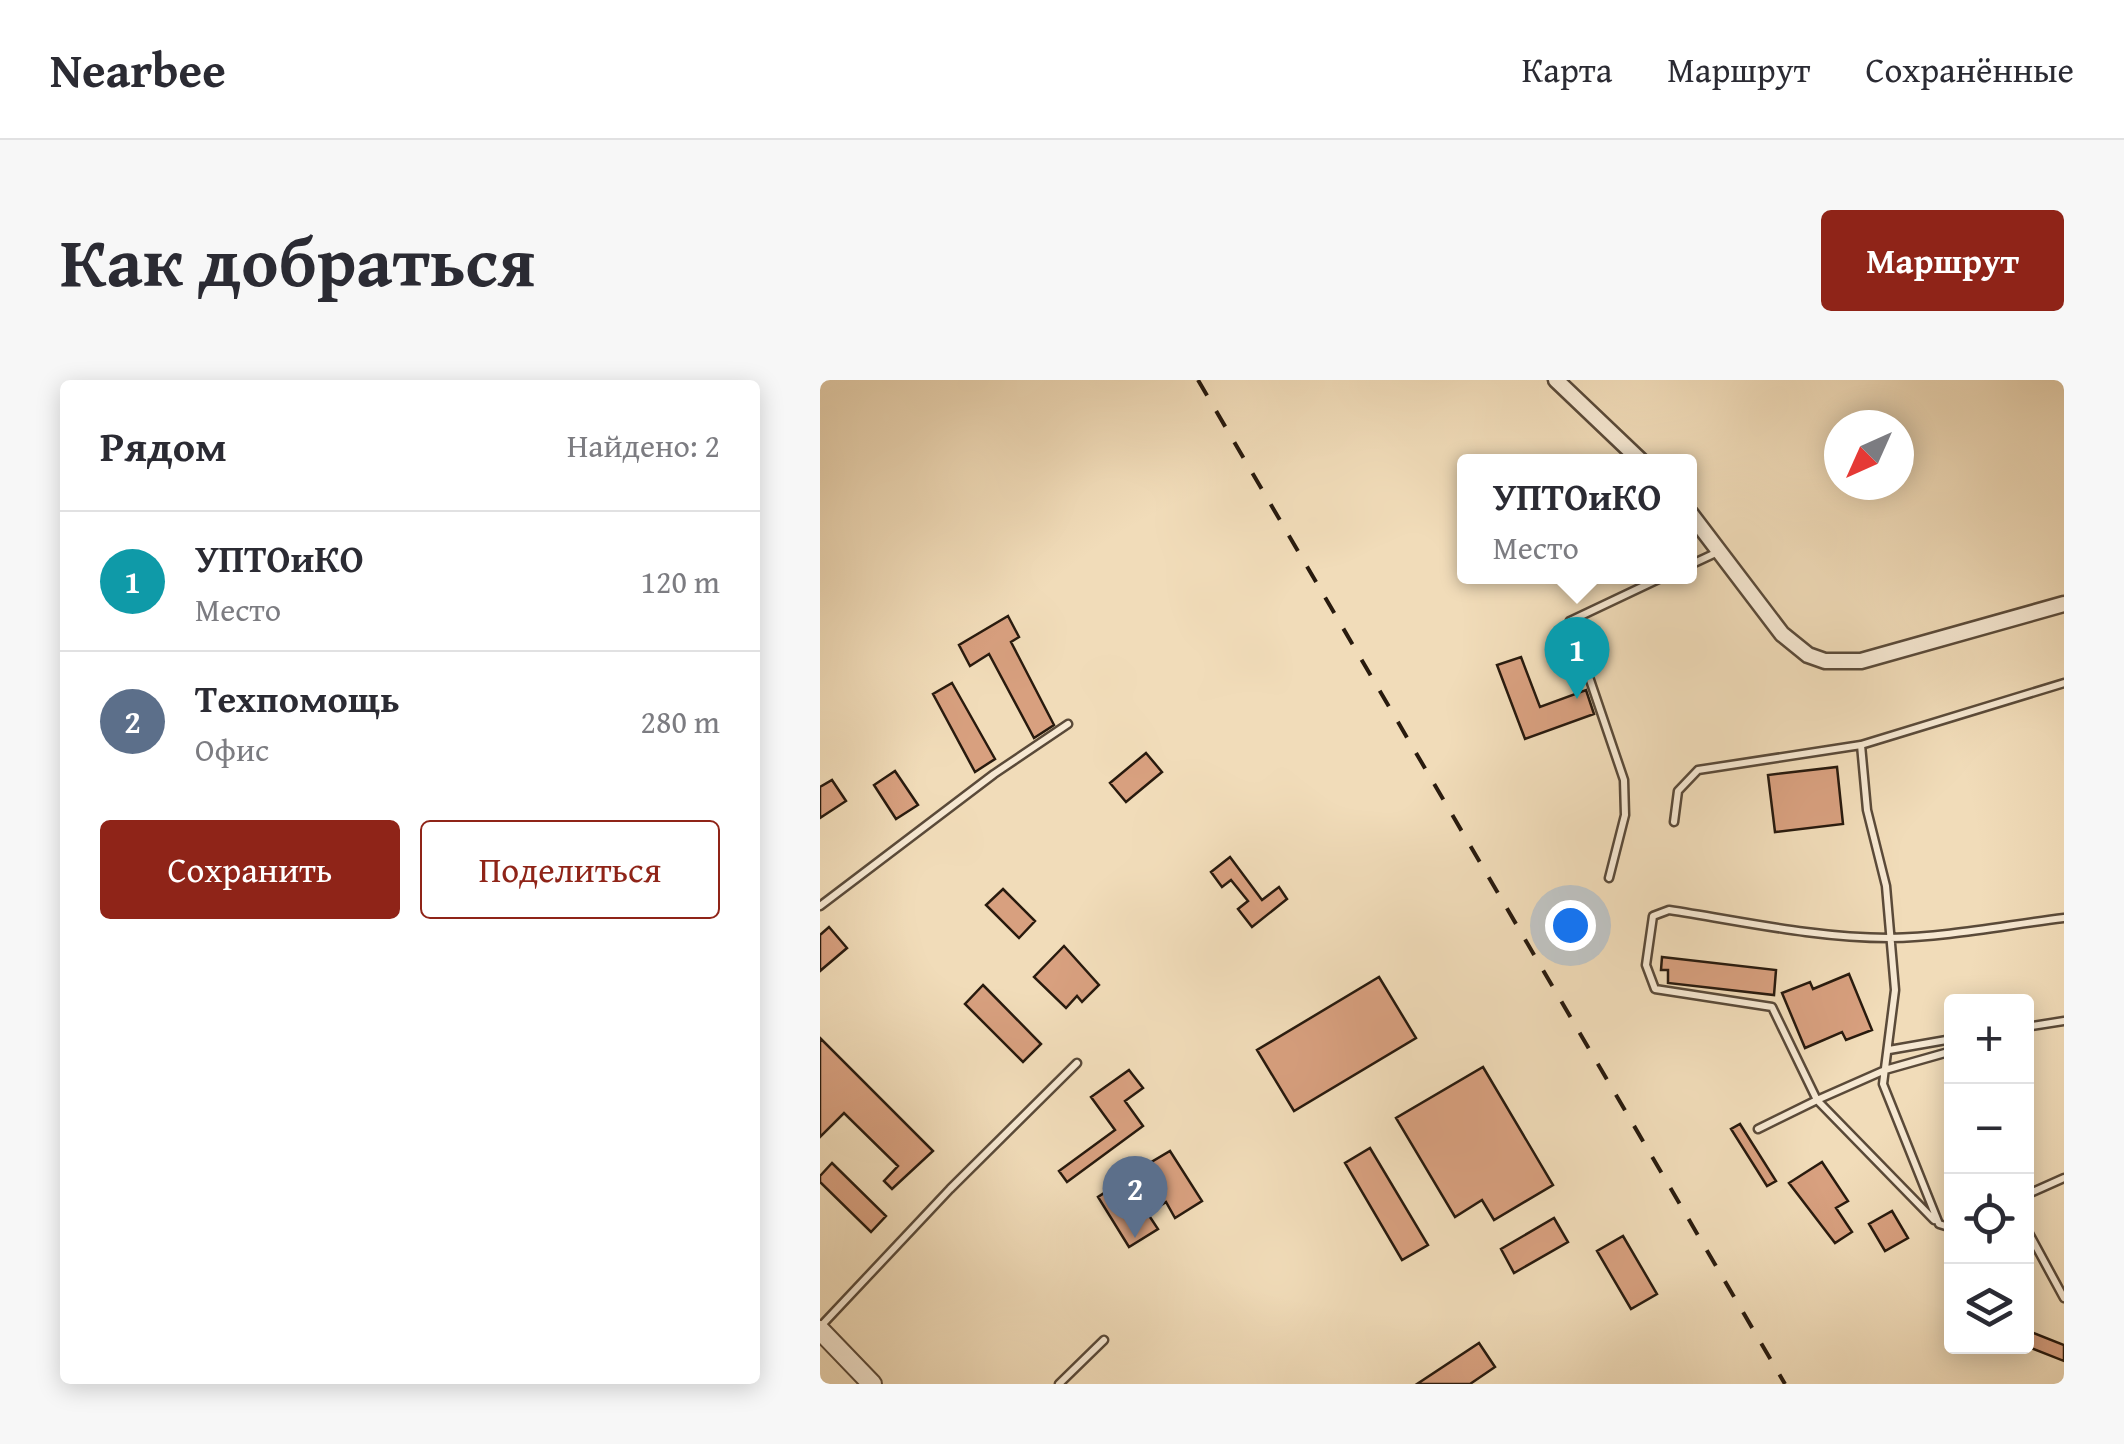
<!DOCTYPE html>
<html lang="ru">
<head>
<meta charset="utf-8">
<style>
  :root { --surface:#fff; --page:#f7f7f7; --text:#2b2b33; --muted:#7c7c81; --line:#e1e1e2; --accent:#8f2418 }
  body { margin:0; font-family:"Gentium Book Plus",serif; background:var(--page); color:var(--text) }
  .controls { position:absolute; right:30px; bottom:30px; display:grid; overflow:hidden; border-radius:10px; box-shadow:0 5px 25px #0003 }
  .controls button { width:90px; height:90px; display:grid; place-items:center; padding:0; border:0; border-bottom:2px solid var(--line); background:var(--surface); color:var(--text); font:50px sans-serif }
  .compass { position:absolute; left:1004px; top:30px; width:90px; height:90px; border-radius:50%; background:var(--surface); box-shadow:0 5px 25px #0003; rotate:225deg }
  .you { position:absolute; left:750px; top:545px; width:35px; height:35px; margin:-25px; border:8px solid #fff; border-radius:50%; background:#1a73e8; box-shadow:0 0 0 15px #1a73e833 }
  .badge { display:grid; place-items:center; width:65px; height:65px; border-radius:50%; background:var(--accent); color:#fff; font-size:32px; font-weight:700 }
  .pin { position:absolute; translate:-50% -82px; filter:drop-shadow(0 2px 5px #0008) }
  .pin::after { content:''; position:absolute; top:52px; width:35px; height:30px; background:inherit; clip-path:polygon(0 0,100% 0,50% 100%) }
  .popup { position:absolute; left:637px; top:74px; width:240px; height:130px; box-sizing:border-box; display:grid; place-content:center; border-radius:10px; background:var(--surface); filter:drop-shadow(0 2px 8px #0005); font-size:32px; white-space:nowrap; color:var(--muted) }
  .popup b { font-size:38px; color:var(--text) }
  .popup::after { content:''; position:absolute; left:50%; top:100%; margin-left:-20px; border:20px solid transparent; border-top-color:var(--surface) }
  .list { margin:0; padding:0; list-style:none }
  h2 { display:flex; justify-content:space-between; align-items:center; height:130px; margin:0; padding:0 40px; font-size:42px }
  h2 small { font-size:32px; font-weight:400; color:var(--muted) }
  .list li { display:grid; grid-template-columns:65px 1fr auto; gap:30px; align-items:center; box-sizing:border-box; height:140px; padding:0 40px; border-top:2px solid var(--line) }
  .list b { display:block; font-size:38px; white-space:nowrap }
  .list p { margin:0; font-size:32px; white-space:nowrap; color:var(--muted) }
  .list em { font-size:32px; font-style:normal; color:var(--muted) }
  .actions { display:flex; gap:20px; padding:30px 40px }
  .actions a { flex:1; padding:22px 0; border:2px solid var(--accent); border-radius:10px; text-align:center; font-size:35px; color:var(--accent) }
  .actions .main { background:var(--accent); color:#fff }
  .icon { flex:none; width:55px; height:55px; fill:none; stroke:currentColor; stroke-width:2; stroke-linecap:round; stroke-linejoin:round }
  .map { position:relative; flex:none; width:1244px; height:1004px; overflow:hidden; border-radius:10px }
  header { display:flex; align-items:center; gap:60px; box-sizing:border-box; height:140px; padding:0 50px; background:var(--surface); border-bottom:2px solid var(--line) }
  header strong { font-size:48px }
  nav { display:flex; gap:55px; margin-inline-start:auto; font-size:35px }
  .intro { display:flex; align-items:center; justify-content:space-between; box-sizing:border-box; height:240px; padding:0 60px }
  h1 { margin:0; font-size:70px }
  .button { padding:25px 45px; border-radius:10px; background:var(--accent); color:#fff; font-size:35px; font-weight:700 }
  main { display:flex; gap:60px; padding:0 60px }
  aside { flex:1; background:var(--surface); border-radius:10px; box-shadow:0 5px 25px #0003 }
  .map>svg:first-child { display:block }
  .building { fill:#d8a07f; stroke:#281a0e; stroke-width:2.5 }
  .lines { fill:none; stroke-linecap:round; stroke-linejoin:round }
  .service-casing { stroke:#5a4a39; stroke-width:11 }
  .minor-casing { stroke:#5a4a39; stroke-width:19 }
  .tertiary-casing { stroke:#5a4a39; stroke-width:22 }
  .service { stroke:#f6e8d2; stroke-width:6 }
  .minor { stroke:#f6e8d2; stroke-width:14 }
  .tertiary { stroke:#f6e8d2; stroke-width:18 }
  .rail { stroke:#281a0e; stroke-width:4; stroke-dasharray:18 18; stroke-linecap:butt }
</style>
</head>
<body>
<header>
<strong>Nearbee</strong>
<nav><a>Карта</a><a>Маршрут</a><a>Сохранённые</a></nav>
</header>
<div class="intro"><h1>Как добраться</h1><a class="button">Маршрут</a></div>
<main>
<aside>
<h2>Рядом<small>Найдено: 2</small></h2>
<ul class="list">
<li><span class="badge" style="background:#0f9aa8">1</span><div><b>УПТОиКО</b><p>Место</p></div><em>120 m</em></li>
<li><span class="badge" style="background:#5c6f8a">2</span><div><b>Техпомощь</b><p>Офис</p></div><em>280 m</em></li>
</ul>
<div class="actions"><a class="main">Сохранить</a><a>Поделиться</a></div>
</aside>
<div class="map">
<svg width="1244" height="1004" viewBox="0 0 1244 1004">
  <rect width="100%" height="100%" fill="#f1dcb9"/>
  <filter id="stains"><feTurbulence type="fractalNoise" baseFrequency=".002" numOctaves="4"/><feColorMatrix values="0 0 0 0 .2 0 0 0 0 .09 0 0 0 0 .02 0 0 0 .5 -.17"/></filter>
  <radialGradient id="worn" r=".72"><stop offset=".6" stop-color="#630" stop-opacity="0"/><stop offset="1" stop-color="#630" stop-opacity=".3"/></radialGradient>
  <path class="building" d="M188 236 199 257 191 262 234 345 214 358 169 274 150 286 139 265Z
    M701 277 720 327 766 310 774 334 705 359 677 285Z
    M132 303 175 379 155 392 113 314Z
    M326 373 342 392 306 422 290 403Z
    M1017 387 1023 444 955 452 948 395Z
    M75 391 98 425 76 439 54 405Z
    M12 400 26 421 0 438V407Z
    M410 477 442 520 459 507 467 519 432 547 418 529 428 521 411 500 402 507 391 492Z
    M183 509 215 541 199 558 166 525Z
    M9 547 27 568 0 591V555Z
    M244 566 279 605 262 622 257 616 246 628 214 597Z
    M842 577 956 590 954 615 848 603V590H841Z
    M1029 594 1052 650 1026 660 1022 652 985 668 962 613 990 602 993 609Z
    M559 597 596 658 474 731 437 670Z
    M163 605 221 664 203 682 145 624Z
    M0 658 113 771 72 809 64 801 78 786 24 733 0 757Z
    M663 687 733 805 674 840 662 820 635 837 576 738Z
    M309 690 323 708 305 721 323 746 247 802 239 791 295 750 271 717Z
    M920 744 956 801 947 806 911 749Z
    M550 768 608 865 582 880 525 783Z
    M350 771 382 821 355 838 346 822 328 834 338 849 309 867 278 817 306 799 312 808 329 797 323 787Z
    M1002 782 1028 821 1016 828 1032 852 1015 863 969 803Z
    M12 783 66 836 51 852 0 802V796Z
    M1072 831 1088 858 1065 871 1049 844Z
    M734 838 748 862 694 893 681 869Z
    M803 856 837 914 811 929 777 871Z
    M1206 950 1244 965V981L1206 966Z
    M659 963 675 987 650 1004H597Z"/>
  <g class="lines">
    <g class="service-casing">
      <path id="service" d="M870 185 900 171
        M1041 365 1047 430 1066 506 1075 610 1063 704 1119 844 1132 848
        M854 442 858 411 878 390 1041 365 1244 303
        M789 498 805 435 804 400 750 241 845 196
        M0 526 174 394 248 344
        M1206 647 1244 641
        M1069 670 1132 659
        M1132 671 1065 690 997 720 952 627 835 609 826 585 833 536 849 530C921 541 995 558 1069 558 1128 557 1186 545 1244 538
        M938 749 997 720 1114 840
        M1206 815 1244 798
        M1206 848 1244 918
        M1 946 130 809 257 683
        M239 1004 284 960"/>
    </g>
    <g class="minor-casing">
      <path id="minor" d="M736 0 821 81
        M870 133 962 254 988 275 1005 281H1041L1244 224"/>
    </g>
    <g class="tertiary-casing">
      <path id="tertiary" d="M0 950 52 1004"/>
    </g>
    <use href="#service" class="service"/>
    <use href="#minor" class="minor"/>
    <use href="#tertiary" class="tertiary"/>
    <path class="rail" d="M378 0 965 1004"/>
  </g>
  <rect width="100%" height="100%" filter="url(#stains)"/>
  <rect width="100%" height="100%" fill="url(#worn)"/>
</svg>
<div class="controls">
<button>+</button>
<button>−</button>
<button><svg class="icon" aria-label="locate" viewBox="0 0 24 24"><circle cx="12" cy="12" r="6"/><path d="M12 2v4M12 18v4M2 12h4M18 12h4"/></svg></button>
<button><svg class="icon" aria-label="layers" viewBox="0 0 24 24"><path d="M12 4l9 5-9 5-9-5zM3 14l9 5 9-5"/></svg></button>
</div>
<svg class="compass" viewBox="-18 -18 36 36"><path d="M0-13l5 13h-10z" fill="#e53935"/><path d="M0 13l5-13h-10z" fill="#7c7c81"/></svg>
<div class="you"></div>
<div class="pin badge" style="left:757px;top:319px;background:#0f9aa8">1</div>
<div class="popup"><b>УПТОиКО</b>Место</div>
<div class="pin badge" style="left:315px;top:858px;background:#5c6f8a">2</div>
</div>
</main>
</body>
</html>
